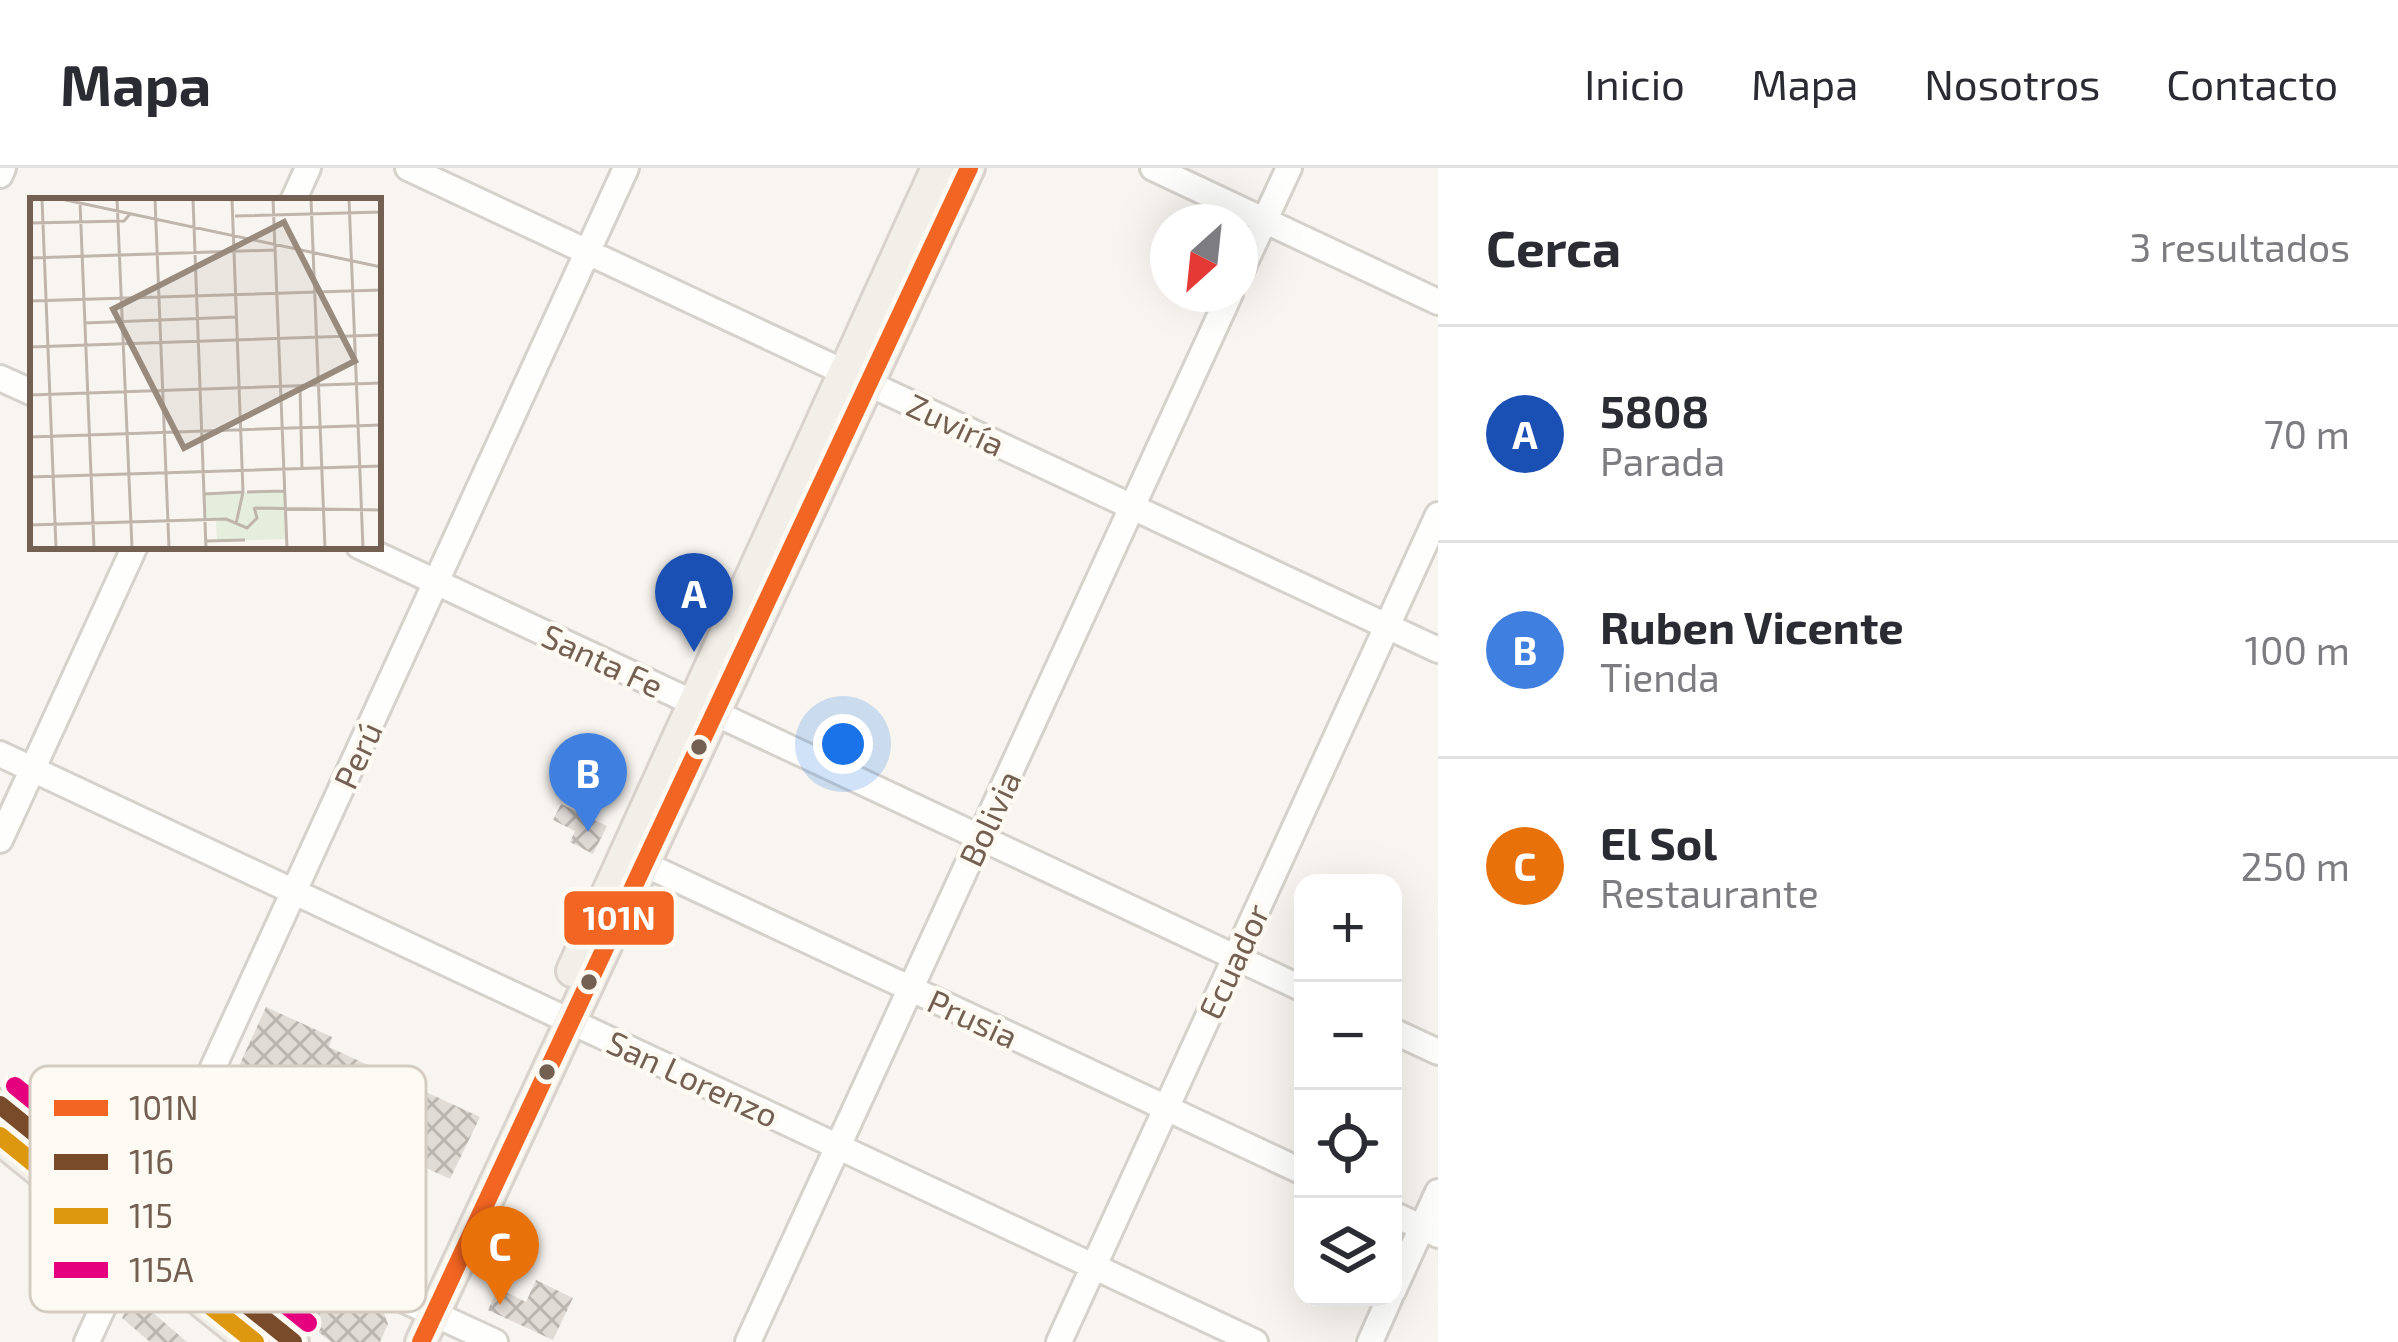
<!DOCTYPE html>
<html lang="es">
<head>
<meta charset="utf-8">
<style>
  :root { --surface:#fff; --page:#f2f2f3; --text:#2b2b33; --muted:#7c7c81; --line:#e1e1e2; --accent:#0b8043 }
  body { margin:0; font-family:"Exo 2",sans-serif; background:var(--page); color:var(--text) }
  .controls { position:absolute; right:36px; bottom:36px; display:grid; overflow:hidden; border-radius:24px; box-shadow:0 12px 48px #0002 }
  .controls button { width:108px; height:108px; display:grid; place-items:center; padding:0; border:0; border-bottom:3px solid var(--line); background:var(--surface); color:var(--text); font:60px sans-serif }
  .compass { position:absolute; left:1150px; top:36px; width:108px; height:108px; border-radius:50%; background:var(--surface); box-shadow:0 12px 48px #0002; rotate:207deg }
  .you { position:absolute; left:843px; top:576px; width:42px; height:42px; margin:-30px; border:9px solid #fff; border-radius:50%; background:#1a73e8; box-shadow:0 0 0 18px #1a73e833 }
  .badge { display:grid; place-items:center; width:78px; height:78px; border-radius:50%; background:var(--accent); color:#fff; font-size:39px; font-weight:700 }
  .pin { position:absolute; translate:-50% -99px; filter:drop-shadow(0 3px 6px #0008) }
  .pin::after { content:''; position:absolute; top:63px; width:42px; height:36px; background:inherit; clip-path:polygon(0 0,100% 0,50% 100%) }
  .list { margin:0; padding:0; list-style:none }
  h2 { display:flex; justify-content:space-between; align-items:center; height:156px; margin:0; padding:0 48px; font-size:51px }
  h2 small { font-size:39px; font-weight:400; color:var(--muted) }
  .list li { display:grid; grid-template-columns:78px 1fr auto; gap:36px; align-items:center; box-sizing:border-box; height:216px; padding:0 48px; border-top:3px solid var(--line) }
  .list b { display:block; font-size:45px; white-space:nowrap }
  .list p { margin:0; font-size:39px; white-space:nowrap; color:var(--muted) }
  .list em { font-size:39px; font-style:normal; color:var(--muted) }
  .icon { flex:none; width:66px; height:66px; fill:none; stroke:currentColor; stroke-width:2; stroke-linecap:round; stroke-linejoin:round }
  .map { position:relative; flex:none; width:1438px; height:1174px; overflow:hidden }
  header { display:flex; align-items:center; gap:72px; box-sizing:border-box; height:168px; padding:0 60px; background:var(--surface); border-bottom:3px solid var(--line) }
  header strong { font-size:57px }
  nav { display:flex; gap:66px; margin-inline-start:auto; font-size:42px }
  main { display:flex }
  aside { flex:1; background:var(--surface) }
  .map>svg:first-child { display:block }
  .building { fill:url(#building-cross-hatch) }
  .lines { fill:none; stroke-linecap:round; stroke-linejoin:round }
  .minor-casing { stroke:#d5d1cb; stroke-width:30 }
  .major-casing { stroke:#d9d2cd; stroke-width:36 }
  .minor { stroke:#fefefd; stroke-width:24 }
  .major { stroke:#f2efe8; stroke-width:30 }
  .bus-1-casing { stroke:#fdfaf3; stroke-width:27 }
  .bus-2-casing { stroke:#fdfaf3; stroke-width:27 }
  .bus-3-casing { stroke:#fdfaf3; stroke-width:27 }
  .bus-4-casing { stroke:#fdfaf3; stroke-width:27 }
  .bus-1 { stroke:#f26522; stroke-width:18 }
  .bus-2 { stroke:#7a4b2a; stroke-width:18 }
  .bus-3 { stroke:#dd9810; stroke-width:18 }
  .bus-4 { stroke:#e5007d; stroke-width:18 }
  .bus-dot { fill:#746052; stroke:#fdfaf3; stroke-width:4.5 }
  .labels { text-anchor:middle; dominant-baseline:central; stroke-width:9; stroke-linejoin:round; paint-order:stroke }
  .street-label { font-size:33px; fill:#746052; stroke:#fdfaf3 }
  .inset-road { fill:none; stroke:#bfb5ac; stroke-width:3 }
  .view { fill:#998a7e; fill-opacity:0.15; stroke:#998a7e; stroke-width:6 }
  .inset-edge { fill:none; stroke:#746052; stroke-width:6 }
  .key { fill:#fdfaf3; stroke:#d4ccc3; stroke-width:3 }
  .key-label { font-size:33px; fill:#746052 }
  .line-badge { stroke:#fdfaf3; stroke-width:4.5 }
  .badge-label { font-size:33px; text-anchor:middle; font-weight:bold; fill:#fff }
</style>
</head>
<body>
<header>
<strong>Mapa</strong>
<nav><a>Inicio</a><a>Mapa</a><a>Nosotros</a><a>Contacto</a></nav>
</header>
<main>
<div class="map">
<svg width="1438" height="1174" viewBox="0 0 1438 1174">
  <defs>
    <pattern id="building-cross-hatch" width="8" height="8" patternUnits="userSpaceOnUse" patternTransform="scale(3)"><rect width="8" height="8" fill="#e1dbd6"/><path d="M0 0l8 8M0 8l8-8" fill="none" stroke="#bbb5b0"/></pattern>
  </defs>
  <rect width="100%" height="100%" fill="#f8f5f0"/>
  <path class="building" d="M561 636 607 658 593 686 570 674 575 663 553 652Z
    M266 839 332 869 329 879 480 949 450 1011 233 911Z
    M206 1059 382 1141 388 1156 380 1174H331L199 1069Z
    M536 1112 573 1130 553 1172 488 1142 498 1120 526 1134Z
    M129 1136H143L187 1174H150L122 1150Z"/>
  <g class="lines">
    <g class="minor-casing">
      <path id="minor" d="M408 0 1438 482
        M1153 0 1438 134
        M0 7 3 0
        M293 33 308 0
        M1240 105 1289 0
        M0 210 33 225
        M359 378 1303 821
        M0 586 1255 1174
        M0 672 135 378
        M644 696 1303 1004
        M1393 863 1438 884
        M49 968 495 1174
        M1393 1046 1438 1067
        M1393 1123 1438 1024
        M87 1174 626 0
        M748 1174 1230 126
        M1059 1174 1438 347
        M1370 1174 1390 1129"/>
    </g>
    <g class="major-casing">
      <path id="major" d="M572 803 937 0
        M0 937 293 1174
        M0 971 252 1174
        M421 1174 969 0"/>
    </g>
    <use href="#minor" class="minor"/>
    <use href="#major" class="major"/>
    <g class="bus-1-casing">
      <path id="bus-1" d="M421 1174 969 0"/>
    </g>
    <g class="bus-2-casing">
      <path id="bus-2" d="M0 937 293 1174"/>
    </g>
    <g class="bus-3-casing">
      <path id="bus-3" d="M0 968 255 1174"/>
    </g>
    <g class="bus-4-casing">
      <path id="bus-4" d="M15 918 308 1155"/>
    </g>
    <use href="#bus-1" class="bus-1"/>
    <use href="#bus-2" class="bus-2"/>
    <use href="#bus-3" class="bus-3"/>
    <use href="#bus-4" class="bus-4"/>
  </g>
  <g class="bus-dot">
    <circle cx="699" cy="579" r="10"/>
    <circle cx="589" cy="814" r="10"/>
    <circle cx="547" cy="904" r="10"/>
  </g>
  <g class="labels">
    <g class="street-label">
      <text transform="translate(956 256) rotate(25)">Zuviría</text>
      <text transform="translate(603 492) rotate(25)">Santa Fe</text>
      <text transform="translate(357 587) rotate(-65)">Perú</text>
      <text transform="translate(989 650) rotate(-65)">Bolivia</text>
      <text transform="translate(1233 793) rotate(-65)">Ecuador</text>
      <text transform="translate(973 850) rotate(25)">Prusia</text>
      <text transform="translate(693 910) rotate(25)">San Lorenzo</text>
    </g>
  </g>
  <g transform="translate(30 30)">
    <rect width="351" height="351" fill="#f8f5f0"/>
    <path d="M255 293 256 341 187 343 186 322 175 321 174 296Z" fill="#e5eddc"/>
    <path class="inset-road" d="M12 1 26 350M31 1 351 69M87 1 102 350M125 1 139 350M163 1 176 350M202 1 213 294 206 326M243 1 257 350M281 1 295 350M319 1 333 350M50 4 64 350M205 18 351 14M0 25 94 23 100 16M0 60 245 52M0 103 351 92M55 125 206 119M0 149 351 137M270 188 272 271M0 197 351 185M0 239 351 227M0 279 351 268M217 294 255 293M174 296 213 294M225 310 351 312M0 327 196 321 217 330 227 320 224 309M176 343 215 342"/>
    <path class="view" d="M254 24 325 163 154 250 83 111Z"/>
    <rect width="351" height="351" class="inset-edge"/>
  </g>
  <rect x="30" y="898" width="396" height="246" rx="18" class="key"/>
  <rect x="54" y="932" width="54" height="16" fill="#f26522"/>
  <rect x="54" y="986" width="54" height="16" fill="#7a4b2a"/>
  <rect x="54" y="1040" width="54" height="16" fill="#dd9810"/>
  <rect x="54" y="1094" width="54" height="16" fill="#e5007d"/>
  <g class="key-label">
    <text x="129" y="952">101N</text>
    <text x="129" y="1006">116</text>
    <text x="129" y="1060">115</text>
    <text x="129" y="1114">115A</text>
  </g>
  <rect class="line-badge" x="562" y="721" width="114" height="58" rx="12" fill="#f26522"/>
  <g class="badge-label">
    <text x="619" y="762">101N</text>
  </g>
</svg>
<div class="controls">
<button>+</button>
<button>−</button>
<button><svg class="icon" aria-label="locate" viewBox="0 0 24 24"><circle cx="12" cy="12" r="6"/><path d="M12 2v4M12 18v4M2 12h4M18 12h4"/></svg></button>
<button><svg class="icon" aria-label="layers" viewBox="0 0 24 24"><path d="M12 4l9 5-9 5-9-5zM3 14l9 5 9-5"/></svg></button>
</div>
<svg class="compass" viewBox="-18 -18 36 36"><path d="M0-13l5 13h-10z" fill="#e53935"/><path d="M0 13l5-13h-10z" fill="#7c7c81"/></svg>
<div class="you"></div>
<div class="pin badge" style="left:694px;top:484px;background:#1a4fb4">A</div>
<div class="pin badge" style="left:588px;top:664px;background:#3f7fe0">B</div>
<div class="pin badge" style="left:500px;top:1137px;background:#e8710a">C</div>
</div>
<aside>
<h2>Cerca<small>3 resultados</small></h2>
<ul class="list">
<li><span class="badge" style="background:#1a4fb4">A</span><div><b>5808</b><p>Parada</p></div><em>70 m</em></li>
<li><span class="badge" style="background:#3f7fe0">B</span><div><b>Ruben Vicente</b><p>Tienda</p></div><em>100 m</em></li>
<li><span class="badge" style="background:#e8710a">C</span><div><b>El Sol</b><p>Restaurante</p></div><em>250 m</em></li>
</ul>
</aside>
</main>
</body>
</html>
